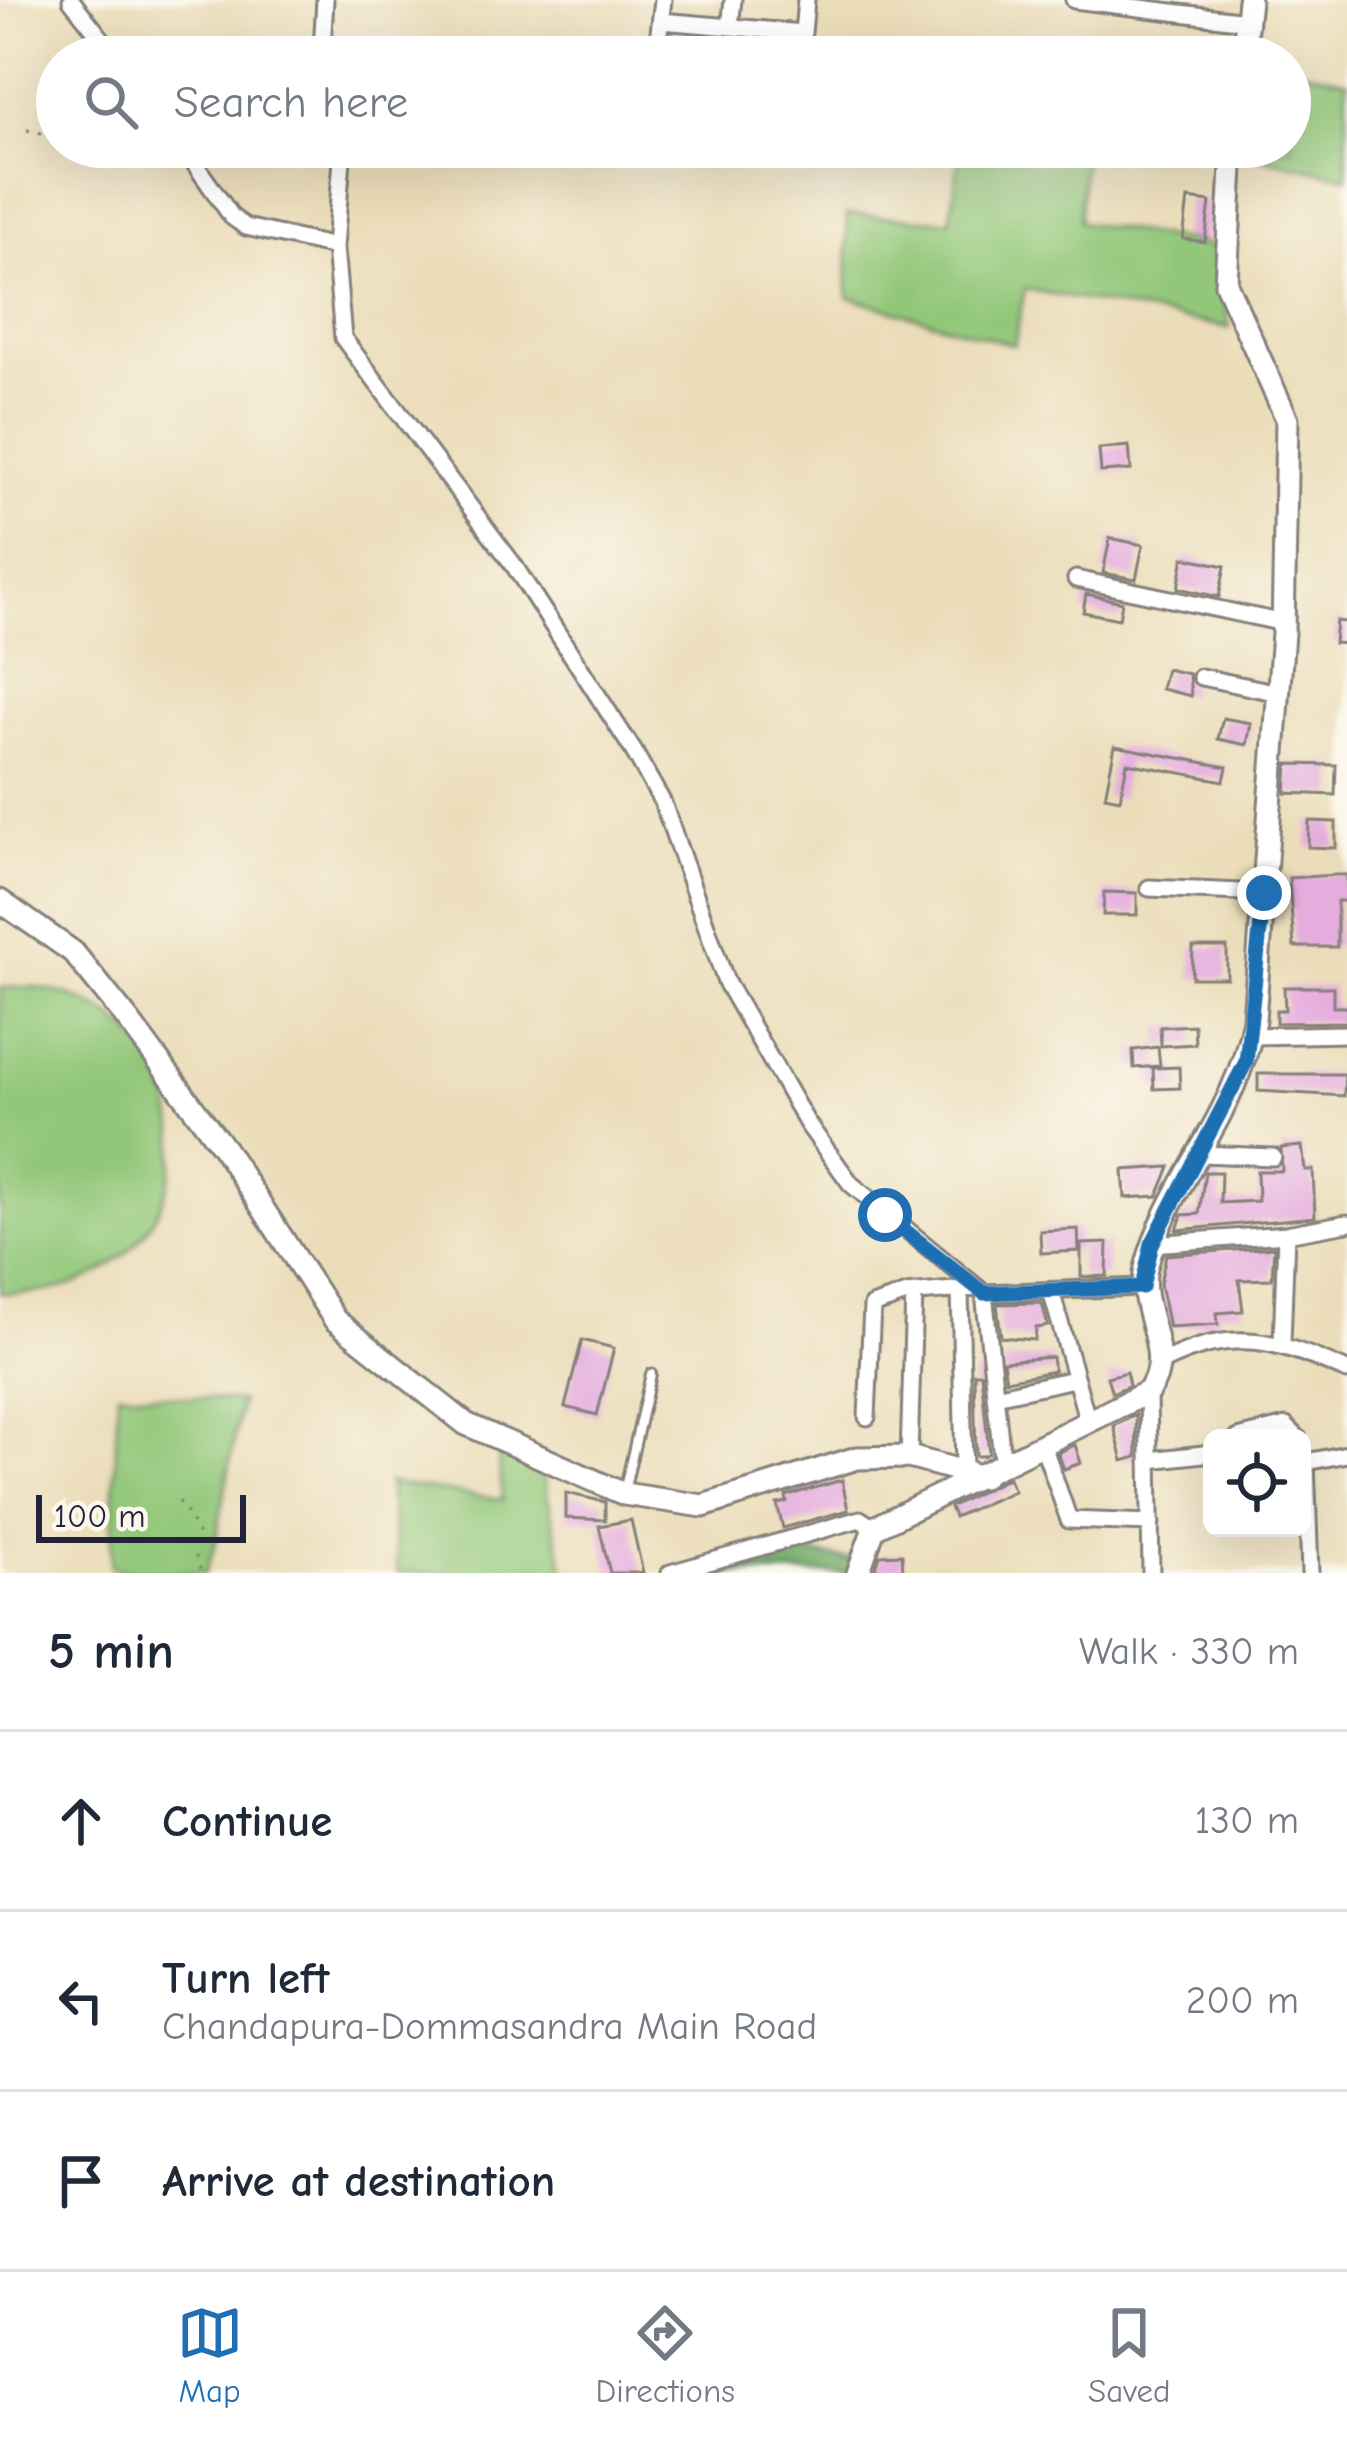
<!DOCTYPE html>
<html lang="en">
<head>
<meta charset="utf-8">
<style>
  :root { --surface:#fff; --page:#f6f6f7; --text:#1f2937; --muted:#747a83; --line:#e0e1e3; --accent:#1f6fb2 }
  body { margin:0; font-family:"Comic Neue",sans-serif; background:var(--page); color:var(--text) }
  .controls { position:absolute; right:36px; bottom:36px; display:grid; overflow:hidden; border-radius:18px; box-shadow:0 12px 48px #0002 }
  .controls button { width:108px; height:108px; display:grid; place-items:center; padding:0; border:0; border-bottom:3px solid var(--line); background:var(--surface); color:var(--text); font:60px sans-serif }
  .scale { position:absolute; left:36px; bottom:30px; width:210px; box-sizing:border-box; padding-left:12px; border:6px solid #22223b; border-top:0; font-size:33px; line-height:42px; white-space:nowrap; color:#22223b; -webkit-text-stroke:9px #fbf7ec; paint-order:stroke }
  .stop { position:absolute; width:36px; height:36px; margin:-27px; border:9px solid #1f6fb2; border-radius:50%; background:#fff }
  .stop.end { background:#1f6fb2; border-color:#fff; box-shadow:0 3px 12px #0008 }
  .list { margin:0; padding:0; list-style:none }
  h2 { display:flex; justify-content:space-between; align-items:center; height:156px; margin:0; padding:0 48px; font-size:51px }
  h2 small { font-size:39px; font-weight:400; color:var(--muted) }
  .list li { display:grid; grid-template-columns:78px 1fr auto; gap:36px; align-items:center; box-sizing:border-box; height:180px; padding:0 48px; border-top:3px solid var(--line) }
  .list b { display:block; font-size:45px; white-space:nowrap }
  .list p { margin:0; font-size:39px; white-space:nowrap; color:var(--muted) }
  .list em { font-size:39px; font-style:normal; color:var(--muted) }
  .icon { flex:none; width:66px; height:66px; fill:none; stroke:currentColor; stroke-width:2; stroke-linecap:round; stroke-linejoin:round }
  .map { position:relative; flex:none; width:1347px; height:1573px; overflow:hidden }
  .search { position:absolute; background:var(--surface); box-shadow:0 12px 48px #0002; left:36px; right:36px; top:36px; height:132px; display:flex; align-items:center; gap:30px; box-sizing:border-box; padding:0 42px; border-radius:66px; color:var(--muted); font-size:45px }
  .sheet { height:696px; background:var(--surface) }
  nav { display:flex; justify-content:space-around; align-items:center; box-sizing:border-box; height:168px; border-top:3px solid var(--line); background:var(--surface); font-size:33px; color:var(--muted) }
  nav a { display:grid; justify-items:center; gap:6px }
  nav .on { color:var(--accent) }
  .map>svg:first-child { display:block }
  .green { fill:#92c779; stroke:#5a745a; stroke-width:3 }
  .forest { fill:#75ac69; stroke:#4c6752; stroke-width:3 }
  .building { fill:#e5acde }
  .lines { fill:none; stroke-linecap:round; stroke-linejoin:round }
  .lane-casing { stroke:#86807a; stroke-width:14 }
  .street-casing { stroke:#86807a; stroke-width:21 }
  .secondary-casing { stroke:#86807a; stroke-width:27 }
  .path { stroke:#86807a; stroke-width:3; stroke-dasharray:3 9; stroke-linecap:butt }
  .lane { stroke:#fff; stroke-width:8 }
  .street { stroke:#fff; stroke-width:15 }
  .secondary { stroke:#fff; stroke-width:21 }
  .route { stroke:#1f6fb2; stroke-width:15 }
</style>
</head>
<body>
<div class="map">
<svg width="1347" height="1573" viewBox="0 0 1347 1573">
  <rect width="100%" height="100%" fill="#fbf7ec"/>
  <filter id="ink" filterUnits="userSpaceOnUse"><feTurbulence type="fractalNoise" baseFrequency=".00833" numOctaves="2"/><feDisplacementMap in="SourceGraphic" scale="24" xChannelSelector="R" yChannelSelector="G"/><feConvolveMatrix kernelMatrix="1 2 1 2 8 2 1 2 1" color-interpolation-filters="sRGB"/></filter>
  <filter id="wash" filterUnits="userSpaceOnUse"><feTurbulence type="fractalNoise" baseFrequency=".004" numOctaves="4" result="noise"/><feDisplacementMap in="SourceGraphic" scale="48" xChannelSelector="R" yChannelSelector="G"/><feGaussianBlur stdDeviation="2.7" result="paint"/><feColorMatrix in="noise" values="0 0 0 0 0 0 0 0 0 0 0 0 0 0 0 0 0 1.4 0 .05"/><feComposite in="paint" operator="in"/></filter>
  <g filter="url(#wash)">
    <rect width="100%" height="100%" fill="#ebddb9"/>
    <path class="green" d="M1290 67 1347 80V177L1246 154 1247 147H1290Z
      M961 147H1085L1079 222 1211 245 1230 328 1025 289 1014 345 848 297 847 214 950 221Z
      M35 987C239 1018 212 1307 0 1293V988Z
      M118 1392 241 1401 215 1546 205 1573H139L111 1567Z
      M498 1452 542 1471 565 1573H398L388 1483 502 1500Z"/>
    <path class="forest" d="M794 1551 854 1560 853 1573H706Z"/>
    <g id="blocks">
      <path class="building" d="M1188 199 1210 202 1205 242 1183 239Z
        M1129 446 1131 470 1101 472 1099 449Z
        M1110 538 1143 545 1136 579 1103 573Z
        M1184 557 1225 566 1219 597 1178 588Z
        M1086 594 1122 602 1119 619 1083 612Z
        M1336 621 1347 622V644L1334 643Z
        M1166 669 1189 674 1191 696 1161 689Z
        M1223 718 1251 723 1247 745 1218 739Z
        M1115 746 1227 767 1224 781 1127 763 1120 799 1105 796Z
        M1288 764 1336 765 1335 795 1286 793Z
        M1309 821 1336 822V848L1308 847Z
        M1335 875H1347V901H1337V947H1294L1289 878Z
        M1104 892 1137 893V915H1103Z
        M1193 947H1227V978H1192Z
        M1284 987H1333V1007H1347V1022L1276 1023V1010H1285Z
        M1194 1025 1195 1044 1161 1046 1160 1027Z
        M1158 1047 1160 1066 1134 1068 1133 1050Z
        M1179 1067 1180 1088 1154 1089 1153 1068Z
        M1258 1074H1345L1344 1096 1258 1091Z
        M1302 1146 1305 1170H1313L1315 1217 1177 1230 1182 1215 1199 1214 1205 1172H1221L1220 1203 1258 1201 1257 1171H1282L1281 1148Z
        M1170 1167 1158 1196 1125 1198 1123 1170Z
        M1078 1229 1079 1251 1041 1253 1040 1231Z
        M1108 1243 1107 1276 1081 1277V1244Z
        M1274 1247 1272 1279 1239 1280 1243 1311 1217 1313 1218 1324 1169 1327 1160 1284 1166 1255Z
        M1042 1303 1048 1326 1036 1328 1035 1340 1001 1337 997 1304Z
        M582 1340 614 1348 597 1415 565 1407Z
        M1052 1357 1054 1371 1006 1380 1003 1361Z
        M1126 1372 1129 1385 1112 1393 1107 1377Z
        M974 1373H981L989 1453 983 1456H976Z
        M1136 1415 1137 1457 1123 1461 1114 1426Z
        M1075 1445 1081 1463 1064 1469 1058 1453Z
        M1008 1478 1014 1491 954 1517 950 1507Z
        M842 1480 848 1510 783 1528 777 1504 787 1502 786 1496Z
        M566 1493 605 1502V1520L566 1518Z
        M631 1520 643 1573H610L599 1526Z
        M902 1554 903 1573H874L880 1555Z"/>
    </g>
  </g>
  <g filter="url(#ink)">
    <use href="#blocks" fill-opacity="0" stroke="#86807a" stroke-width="3"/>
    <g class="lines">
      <g class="lane-casing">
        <path id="lane" d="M624 1492 651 1374"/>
      </g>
      <g class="street-casing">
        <path id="street" d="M71 0 116 57
          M1074 0 1246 21
          M661 21 803 33 806 0
          M730 27 733 0
          M657 48 663 0
          M322 49 325 0
          M183 147 232 217 246 227 335 247
          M343 147 335 247 343 338 513 564 633 750 663 803 726 982 807 1123 851 1184 984 1293 1142 1287
          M1076 579 1284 623
          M1201 677 1279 693
          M1149 888 1264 893
          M1251 1036 1347 1034
          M1202 1154 1273 1157
          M1152 1244 1286 1234 1347 1223
          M960 1289 964 1471
          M1051 1291 1088 1422
          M984 1293 1003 1467
          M1282 1343 1286 1234
          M1162 1362C1235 1326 1276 1340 1347 1371
          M1148 1392 1151 1573
          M995 1396 1074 1379
          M867 1417 872 1306 907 1294 977 1288
          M1238 1438 1286 1426 1298 1438
          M1044 1448 1069 1520 1151 1523
          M909 1457 914 1293
          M1150 1460 1212 1453
          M670 1573 860 1519 874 1528
          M1310 1573 1306 1462 1347 1454"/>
      </g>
      <g class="secondary-casing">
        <path id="secondary" d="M1243 57 1249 0
          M0 901 73 952 128 1020 225 1150 335 1320 466 1424 624 1494 703 1506 857 1458 909 1457 983 1477
          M858 1573 874 1528 1148 1392C1177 1352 1136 1311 1146 1268 1168 1181 1236 1118 1254 1020L1283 633 1287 419 1226 284 1233 147"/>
      </g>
      <path class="path" d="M27 130 57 136
        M114 147 175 159
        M179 1501 198 1532 196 1561 203 1573"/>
      <use href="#lane" class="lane"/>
      <use href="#street" class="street"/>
      <use href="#secondary" class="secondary"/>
    </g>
  </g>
  <g class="lines" filter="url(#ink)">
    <path class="route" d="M885 1215 984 1293 1142 1287 1152 1244 1246 1062 1264 893"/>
  </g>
</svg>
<div class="controls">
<button><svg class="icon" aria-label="locate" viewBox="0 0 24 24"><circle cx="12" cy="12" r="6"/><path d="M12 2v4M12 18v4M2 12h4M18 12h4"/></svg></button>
</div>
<div class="scale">100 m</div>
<div class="stop" style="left:885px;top:1215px"></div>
<div class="stop end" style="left:1264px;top:893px"></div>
<div class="search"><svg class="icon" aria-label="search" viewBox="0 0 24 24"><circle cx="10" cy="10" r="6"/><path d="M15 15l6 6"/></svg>Search here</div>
</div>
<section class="sheet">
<h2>5 min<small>Walk · 330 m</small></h2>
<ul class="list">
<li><svg class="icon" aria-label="ahead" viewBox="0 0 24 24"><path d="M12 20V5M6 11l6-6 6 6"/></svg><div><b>Continue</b></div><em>130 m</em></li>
<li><svg class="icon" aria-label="left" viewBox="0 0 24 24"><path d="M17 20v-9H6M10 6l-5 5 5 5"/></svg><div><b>Turn left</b><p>Chandapura-Dommasandra Main Road</p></div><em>200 m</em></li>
<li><svg class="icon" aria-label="arrive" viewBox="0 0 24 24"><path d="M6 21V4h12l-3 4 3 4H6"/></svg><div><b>Arrive at destination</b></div></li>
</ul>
</section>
<nav>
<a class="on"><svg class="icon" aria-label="map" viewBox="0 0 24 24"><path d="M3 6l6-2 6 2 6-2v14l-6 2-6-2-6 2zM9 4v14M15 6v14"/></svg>Map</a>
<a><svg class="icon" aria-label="directions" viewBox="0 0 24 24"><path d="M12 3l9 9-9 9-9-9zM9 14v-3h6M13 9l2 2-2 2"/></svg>Directions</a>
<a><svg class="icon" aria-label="saved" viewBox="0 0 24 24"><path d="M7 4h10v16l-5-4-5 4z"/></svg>Saved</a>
</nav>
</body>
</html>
